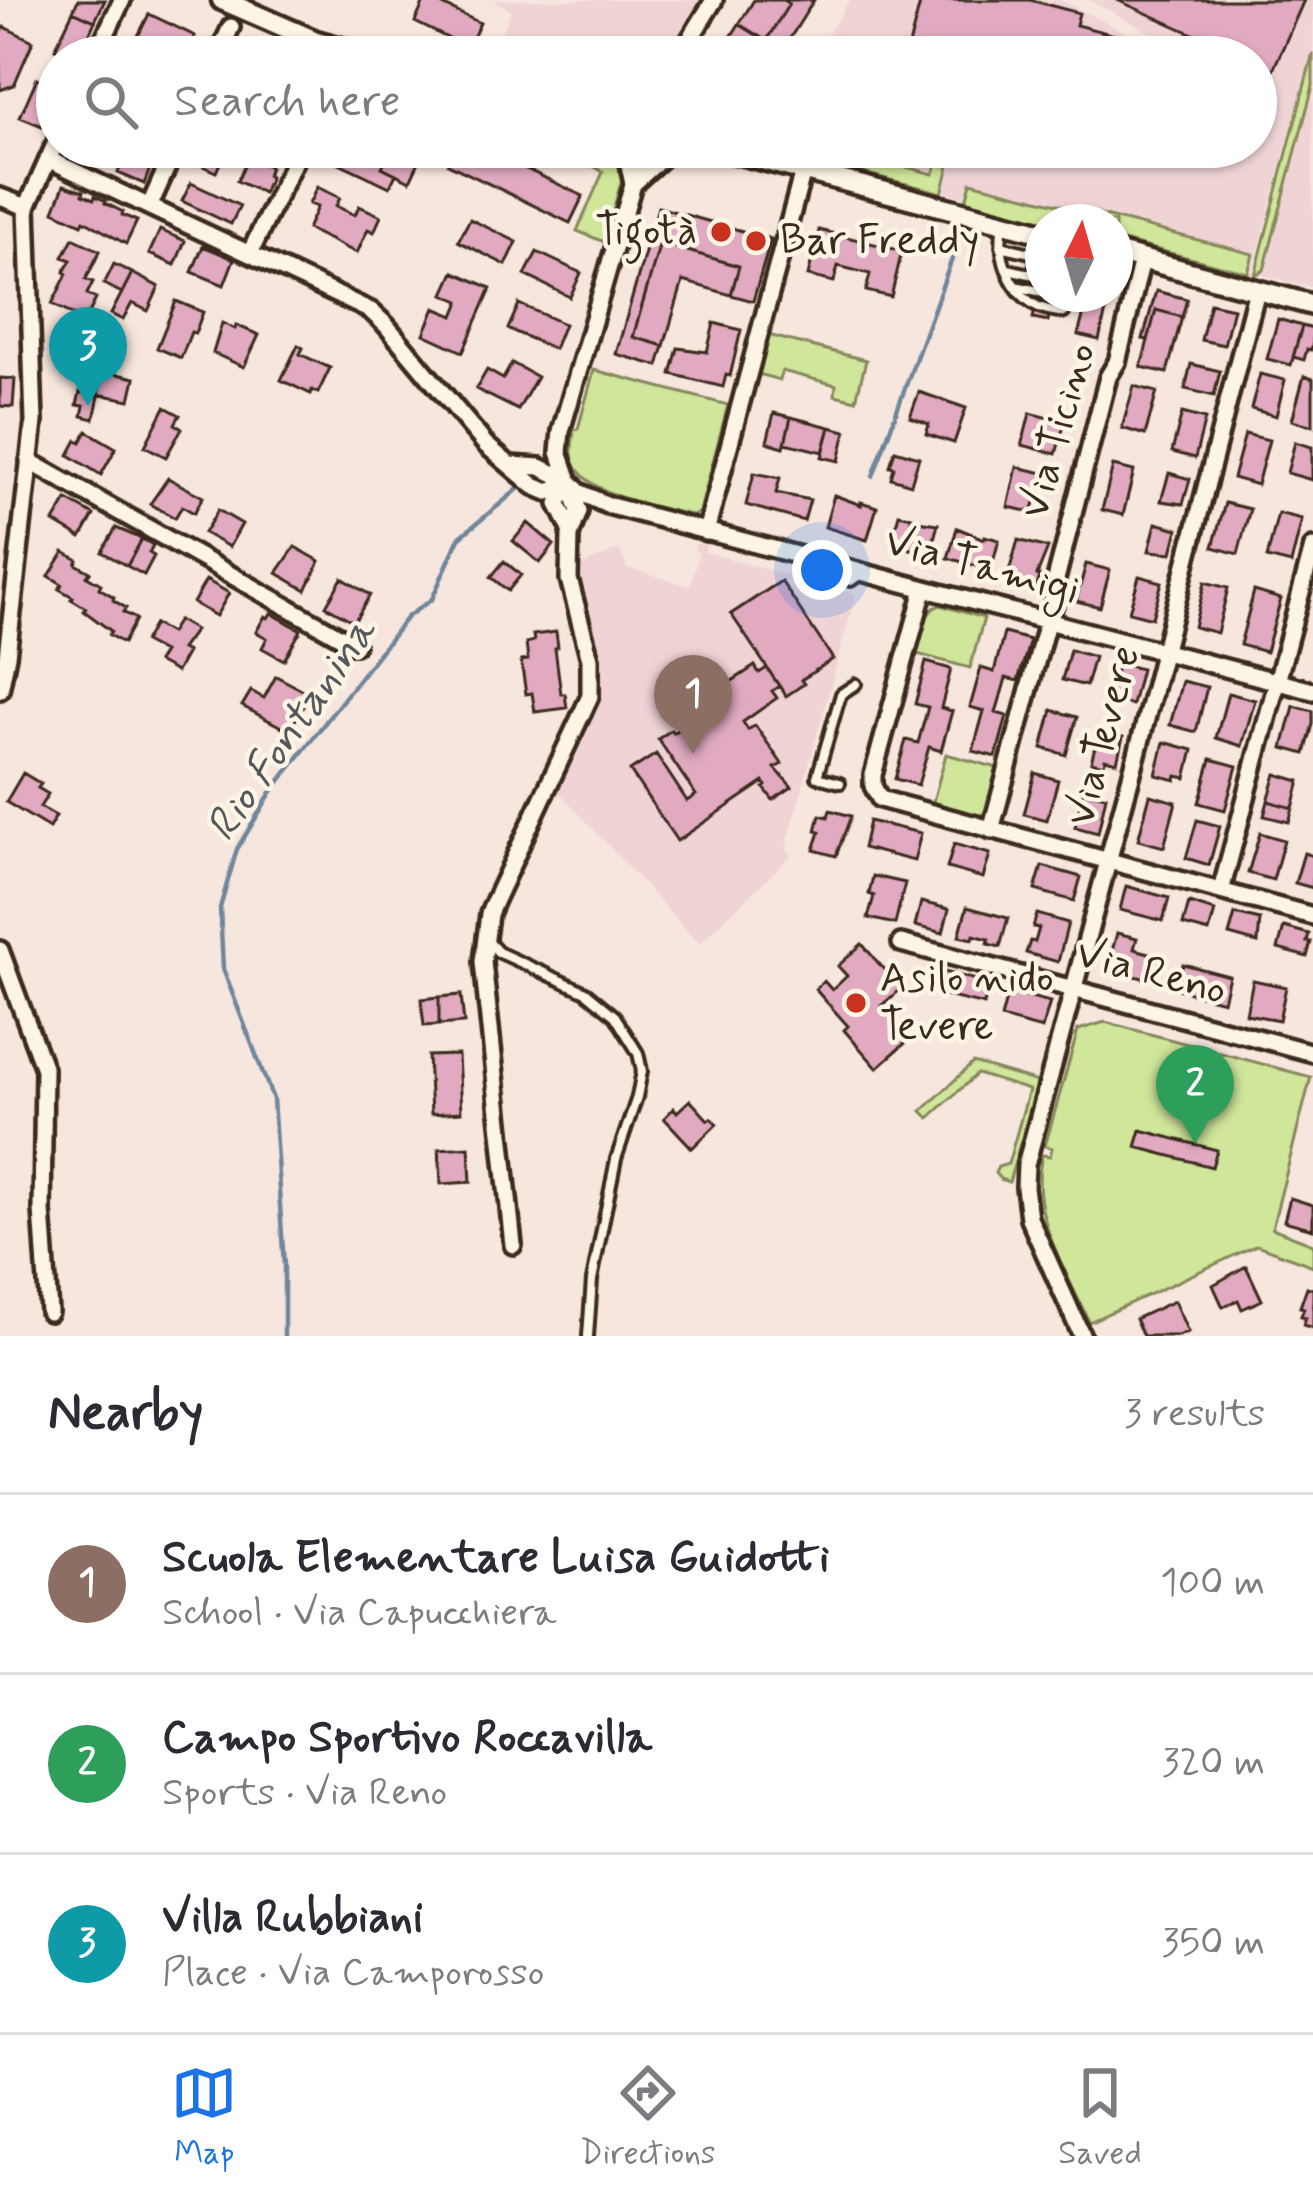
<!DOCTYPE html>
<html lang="en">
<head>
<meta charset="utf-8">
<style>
  :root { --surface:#fff; --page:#f7f7f7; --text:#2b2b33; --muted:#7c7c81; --line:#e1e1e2; --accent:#1a73e8 }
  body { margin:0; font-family:Mynerve,sans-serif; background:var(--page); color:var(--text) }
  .compass { position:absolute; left:1025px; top:204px; width:108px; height:108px; border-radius:50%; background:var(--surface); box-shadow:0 3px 9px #0004; rotate:5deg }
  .you { position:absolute; left:822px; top:570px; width:42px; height:42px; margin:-30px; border:9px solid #fff; border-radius:50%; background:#1a73e8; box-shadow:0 0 0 18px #1a73e833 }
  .badge { display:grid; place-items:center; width:78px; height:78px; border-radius:50%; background:var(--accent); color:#fff; font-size:39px; font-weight:700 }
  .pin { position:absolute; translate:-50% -99px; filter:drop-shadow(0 3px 6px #0008) }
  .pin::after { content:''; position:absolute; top:63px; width:42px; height:36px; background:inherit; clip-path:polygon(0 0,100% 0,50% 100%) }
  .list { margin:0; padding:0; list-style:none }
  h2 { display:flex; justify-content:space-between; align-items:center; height:156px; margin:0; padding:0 48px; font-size:51px }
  h2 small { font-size:39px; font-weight:400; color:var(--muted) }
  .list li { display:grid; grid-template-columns:78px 1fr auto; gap:36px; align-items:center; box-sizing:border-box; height:180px; padding:0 48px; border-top:3px solid var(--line) }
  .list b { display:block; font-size:45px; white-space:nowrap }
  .list p { margin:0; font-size:39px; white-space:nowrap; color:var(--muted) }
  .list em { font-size:39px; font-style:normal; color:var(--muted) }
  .icon { flex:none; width:66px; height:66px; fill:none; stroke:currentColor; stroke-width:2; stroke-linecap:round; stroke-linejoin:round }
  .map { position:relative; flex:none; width:1313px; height:1336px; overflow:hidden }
  .search { position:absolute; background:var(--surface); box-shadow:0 3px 9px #0004; left:36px; right:36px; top:36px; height:132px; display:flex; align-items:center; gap:30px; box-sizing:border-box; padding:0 42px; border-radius:66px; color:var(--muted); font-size:45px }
  .sheet { height:696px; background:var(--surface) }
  nav { display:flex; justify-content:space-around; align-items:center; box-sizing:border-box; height:168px; border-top:3px solid var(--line); background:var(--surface); font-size:33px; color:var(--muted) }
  nav a { display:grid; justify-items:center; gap:6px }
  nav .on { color:var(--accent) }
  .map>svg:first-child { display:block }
  .built { fill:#f0d4d5 }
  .green { fill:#d0e69b; stroke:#86885c; stroke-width:3 }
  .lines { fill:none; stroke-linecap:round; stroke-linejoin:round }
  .stream { stroke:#70869b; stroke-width:4.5 }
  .building { fill:#e1aac1; stroke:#3b2a1e; stroke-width:3 }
  .service-casing { stroke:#3b2a1e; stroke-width:16 }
  .minor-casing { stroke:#3b2a1e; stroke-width:24 }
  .tertiary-casing { stroke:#3b2a1e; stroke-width:27 }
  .service { stroke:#fcf5e5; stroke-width:8 }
  .minor { stroke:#fcf5e5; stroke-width:15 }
  .tertiary { stroke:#fcf5e5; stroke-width:18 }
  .poi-dot { fill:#c8321e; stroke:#fcf5e5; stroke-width:4.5 }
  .labels { text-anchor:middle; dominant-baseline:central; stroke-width:9; stroke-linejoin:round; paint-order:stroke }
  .poi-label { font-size:42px; fill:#3b2a1e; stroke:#fcf5e5; text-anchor:start }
  .street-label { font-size:42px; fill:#3b2a1e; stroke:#fcf5e5 }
  .water-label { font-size:45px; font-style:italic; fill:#55585c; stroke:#fcf5e5 }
</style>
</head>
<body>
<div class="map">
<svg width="1313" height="1336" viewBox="0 0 1313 1336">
  <rect width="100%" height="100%" fill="#f7e6de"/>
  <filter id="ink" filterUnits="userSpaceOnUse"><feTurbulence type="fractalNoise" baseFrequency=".00833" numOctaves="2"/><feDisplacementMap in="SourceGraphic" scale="24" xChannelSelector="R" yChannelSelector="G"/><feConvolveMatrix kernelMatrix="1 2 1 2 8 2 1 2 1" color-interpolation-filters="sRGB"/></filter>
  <g filter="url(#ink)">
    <path class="built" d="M493 0H715L678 57H492L511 10Z
      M850 0H1060L1175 57H813Z
      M1089 0H1313V288L1256 273 1299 112 1296 110 1252 274 1115 237V222H1057L777 147H1256V57H1196Z
      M696 543 706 545 705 552 856 594 786 848 792 855 699 944 557 790 597 704 599 690 598 652 575 569 619 549 627 568 690 586 699 553 694 550Z"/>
    <path class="green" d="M1313 53V86L1264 270 1255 275Z
      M581 147H620L624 172 604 242 577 231 603 172 581 159Z
      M782 147H829L933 174 937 164 949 166 942 193 801 157Z
      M971 182 1253 254 1248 273 1115 239V222H1048L966 201Z
      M768 335 866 360 856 400 835 395 836 385 782 371 779 380 758 374Z
      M594 370 728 405 700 511 694 516C660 506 585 498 573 460 570 450 573 440 574 430L578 429Z
      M940 605 984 618 970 668 917 654C921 637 922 611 940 605Z
      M946 754 998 768 989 807 981 816 932 805Z
      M1105 1022 1311 1077 1272 1228 1313 1244V1266L1257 1245 1089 1322C1066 1270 1028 1213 1042 1155L1050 1156 1052 1148 1045 1146 1078 1030Z
      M973 1063 1038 1082 1009 1182 1000 1179 995 1173 998 1167 1008 1164 1029 1090 977 1074 929 1118 922 1111Z"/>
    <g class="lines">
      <path class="stream" d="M873 476 960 237
        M284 1336V1266L273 1099 223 969 220 908 237 849 272 791 407 617 432 599 459 538 523 485"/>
    </g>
    <path class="building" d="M78 0H105L95 21 73 11Z
      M425 0H432L480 23 468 48 415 22Z
      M754 0H783L789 4 766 41 739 24Z
      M783 0H814L782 51 766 41 789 4Z
      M921 0H1030L1079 13 1076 25 1123 37 1121 47 1160 57H906Z
      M1117 0H1304L1273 70 1256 62V57H1245Z
      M73 11 95 21 79 57H71L55 49Z
      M149 14 195 36 185 57H173L136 40Z
      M739 24 770 43 761 57H727L721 53Z
      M4 27 33 41 14 85 0 90V35Z
      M37 78 57 87 42 126 20 117Z
      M198 147H219L226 150 216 172 192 161Z
      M339 147 363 158 368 147H392L382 167 396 174 390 187 333 160Z
      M392 147H426L410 181 382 167Z
      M456 147H480L583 196 570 223 448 164Z
      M127 151 153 161 144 184 118 173Z
      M254 159 270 167 267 175 270 177 263 193 237 181 247 160 252 163Z
      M191 183 240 206 231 224 182 201Z
      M64 185 84 191 83 194 94 199 95 196 106 201 105 203 123 212 122 215 137 221 126 244 84 220 82 224 54 211Z
      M317 187 340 198 336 206 355 215 359 206 381 216 374 232 368 229 357 253 307 229 317 207 309 204Z
      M658 207 771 239 753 301 731 295 739 266 660 243 633 337 664 346 658 366 616 354Z
      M470 219 517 242 506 265 458 241Z
      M160 230 185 241 175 265 149 254Z
      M819 230 902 251 891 297 866 291 870 274 838 266 834 282 808 276Z
      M73 238 100 251 86 279 93 282 87 294 96 299 85 321 52 304 67 274 64 272 71 260 63 257Z
      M660 243 739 266 731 295 683 281 664 346 633 337Z
      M203 246 234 259 224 285 192 272Z
      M537 252 581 273 570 297 525 275Z
      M1030 257 1043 260V294L1077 297 1074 309 1051 304 1048 321 1033 318 1039 293 1023 290Z
      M114 264 132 273 122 293 104 284Z
      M454 272 491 288 463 352 424 334 435 308 454 316 460 301 444 294Z
      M132 273 159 287 148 311 132 303 123 320 111 314Z
      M1156 291 1187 299 1182 317 1156 310 1148 340 1143 339Z
      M176 301 203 312 195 333 191 332 181 358 157 348Z
      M1087 302 1107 307 1099 340 1078 335Z
      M1210 303 1233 308 1224 345 1201 340Z
      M519 304 564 324 554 349 508 329Z
      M1156 310 1182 317 1167 373 1141 367Z
      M1278 319 1302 326 1291 365 1267 359Z
      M222 323 235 329 236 325 259 335 244 367 213 353Z
      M714 323 741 330 730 376 726 375 723 387 671 374 678 348 707 352Z
      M1302 326 1313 329V342L1311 350 1307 349 1304 360 1293 357Z
      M298 345 303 348 300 354 330 368 318 393 312 390 311 394 281 380Z
      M512 363 537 377 518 410 476 389 487 370 503 379Z
      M1191 364 1220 371 1214 396 1185 389Z
      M103 371 135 378 130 400 98 394Z
      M1260 374 1285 380 1276 416 1251 409Z
      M1304 376 1313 379V426L1292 420Z
      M0 378 15 379 13 407 0 406Z
      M1134 386 1157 392 1145 435 1122 428Z
      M80 392 99 396 94 419 82 416 84 406 77 405Z
      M919 392 966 408 954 443 926 434 929 424 910 417Z
      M165 407 180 415 175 424 182 428 166 457 145 446Z
      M774 413 791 417 784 447 767 442Z
      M1030 413 1065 422 1056 454 1022 445Z
      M1182 413 1205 419 1195 458 1172 452Z
      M791 417 830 427 823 452 785 443Z
      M830 427 846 431 839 461 822 457Z
      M87 431 116 448 101 475 69 455 77 440 81 442Z
      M1245 434 1269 440 1257 485 1233 478Z
      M1295 442 1312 447V480L1287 473Z
      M895 450 919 457 911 484 891 478 894 467 890 466Z
      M1113 466 1134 471 1123 515 1102 510Z
      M1017 467 1044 473 1032 512 1008 507Z
      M754 473 780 478 776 493 810 500 804 521 746 505Z
      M1169 473 1190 479 1183 504 1161 501Z
      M168 478 203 497 194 513 182 506 175 518 150 504Z
      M834 495 861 505V502L877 507 867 540 825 527Z
      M67 500 94 515 81 538 54 522Z
      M1225 503 1250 509 1238 554 1213 547Z
      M218 510 242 524 229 547 204 533Z
      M1278 513 1302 519 1291 564 1267 558Z
      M899 514 912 517 911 520 938 524 930 554 891 544Z
      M528 523 554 545 540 563 513 541Z
      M1156 523 1178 529 1172 553 1149 551Z
      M116 528 142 539 127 566 102 552Z
      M957 528 984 539 985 536 999 540 991 570 948 558Z
      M142 539 153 545 149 553 154 556 144 575 127 566Z
      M1018 540 1048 548 1037 575 1040 576 1037 587 1007 579Z
      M295 547 320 561 306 590 277 573Z
      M64 552 78 560 76 564 90 572 87 576 101 584 99 588 114 597 113 600 126 608 123 612 136 619 123 643 109 635 111 631 84 611 86 608 71 599 73 597 59 589 62 584 49 576Z
      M504 561 521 575 508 591 491 577Z
      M1086 564 1110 570 1100 607 1076 601Z
      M1139 576 1162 582 1152 618 1129 612Z
      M342 578 370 595 354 622 326 606Z
      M206 580 229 593 216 616 193 603Z
      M781 581 833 659 801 680 804 684 786 696 731 614Z
      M1205 582 1228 588 1217 633 1194 627Z
      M1254 591 1281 599 1266 652 1240 645Z
      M271 613 301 630 284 660 262 648 267 638 256 632 265 616 268 618Z
      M178 620 195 630 181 649 187 652 176 672 157 662 163 652 144 642 154 624 170 633Z
      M556 632 558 647 555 648 561 694H565L567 708 535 712 532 693 526 694 521 661 528 660 526 643 534 641 533 635Z
      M1004 633 1030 640 1018 681 1006 678 996 713 1007 716 996 757 973 751 984 711 970 707 981 668 994 672Z
      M1070 650 1094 657 1086 686 1062 680Z
      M926 662 951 669 941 708 952 711 941 751 929 747 918 785 895 779 906 740 918 743 928 707 915 704Z
      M1118 663 1141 669 1132 705 1108 699Z
      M755 666 759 673 767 668 779 686 772 691 777 698 743 722 748 730 755 725 782 764 775 768 792 787 773 800 764 788 766 786 764 782 677 841 630 771 656 754 687 801 696 795 658 739 671 730 673 733 680 728 675 720 698 704 685 684 695 678 708 697Z
      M276 676 310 694 289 731 242 706 251 691 264 698Z
      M1182 681 1207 687 1196 732 1170 725Z
      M1228 693 1255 700 1242 746 1216 738Z
      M1294 706 1313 711V724L1305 754 1283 748Z
      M1052 710 1077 717 1066 755 1042 748Z
      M1099 731 1123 737 1117 762 1105 759 1104 765 1091 762Z
      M1164 742 1193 750 1186 778 1177 776 1176 780 1156 775Z
      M1211 759 1237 766 1225 810 1199 803Z
      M23 773 41 784 38 788 48 794 40 807 56 816 49 828 6 802Z
      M1035 773 1058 780 1047 820 1024 814Z
      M1276 774 1300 781 1293 808 1268 801Z
      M1083 791 1106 796 1098 833 1075 827Z
      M1150 795 1176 802 1164 847 1138 840Z
      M1268 801 1293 808 1289 822 1264 816Z
      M830 810 851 816 836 856 814 850 820 832 816 831 820 815 828 817Z
      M1197 820 1220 826 1209 865 1186 858Z
      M869 821 921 833 914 861 863 848Z
      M1260 833 1284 840 1273 880 1248 873Z
      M954 844 990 854 983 878 947 868Z
      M1304 853 1313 856V888L1295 883Z
      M1042 866 1081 877 1074 901 1035 890Z
      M873 876 905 883 895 924 868 918 874 896 869 894Z
      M1126 886 1169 898 1163 921 1120 910Z
      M921 902 949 909 943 933 915 926Z
      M1189 903 1215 911 1209 932 1183 925Z
      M967 907 1008 918 1000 947 988 944 989 939 981 937 974 935 973 939 959 936Z
      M1037 914 1068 923 1058 962 1026 953 1030 941 1035 942 1039 928 1033 927Z
      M1235 914 1260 920 1258 943 1229 935Z
      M1284 927 1309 934 1307 942H1311L1307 957 1278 949Z
      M1117 933 1137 938 1134 949 1160 956 1154 981 1107 969Z
      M862 944 901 989 881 1006 910 1039 877 1068 844 1030 848 1026 815 989 824 981 832 990 847 976 838 966Z
      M1183 964 1229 976 1223 1001 1177 989Z
      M944 972 989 983 984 1005 938 994Z
      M1253 980 1286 987 1279 1020 1246 1014Z
      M1008 991 1050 1002 1042 1029 1001 1018Z
      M461 995 464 1023 439 1025V997Z
      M439 997V1025L424 1026 421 999Z
      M458 1055 461 1112 431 1114 428 1056Z
      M690 1100 708 1120 711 1118 717 1124 692 1148 664 1118 674 1108 677 1112Z
      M1141 1130 1217 1150 1212 1167 1136 1147Z
      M469 1147 471 1182 441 1184 439 1149Z
      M1290 1198 1313 1205V1229L1284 1221Z
      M1246 1266 1262 1300 1242 1309 1238 1300 1223 1307 1213 1285Z
      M1307 1287 1313 1289V1328L1303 1325 1306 1317 1301 1316 1304 1308 1300 1307Z
      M1174 1301 1188 1332 1178 1336H1143L1135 1319Z"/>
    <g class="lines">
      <g class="service-casing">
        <path id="service" d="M1003 225C997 254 1008 289 1035 305 1042 310 1055 311 1064 313L1077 294
          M1001 246 1043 256
          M1008 269 1043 277
          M1015 286 1043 292
          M1051 294 1073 299
          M809 560 813 571 851 581 861 574
          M840 783 817 777 841 694 856 684
          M487 940 498 952 586 992 615 1016 638 1053 642 1071 637 1097 616 1159 592 1280 588 1336"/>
      </g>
      <g class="minor-casing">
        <path id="minor" d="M95 57 122 0
          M217 57 231 27
          M679 57 714 0
          M48 159 371 311 386 325 486 445 534 486 548 492 569 481
          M640 174 647 147
          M633 184 666 154 688 147
          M0 197 27 207
          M150 205 176 147
          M250 253 301 147
          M29 461 355 645
          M511 465 540 467 569 481 579 492 607 505 1313 691
          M569 481 559 452 561 431 633 184 625 147
          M706 532 803 171
          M924 589 873 775V786L880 799 1313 916
          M1049 622 1054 604 1052 595 1108 377 1117 362 1142 260
          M0 690 7 656 34 422 27 207 57 140
          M991 830 1047 622
          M1221 891 1313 547
          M901 943 1313 1053
          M0 950 44 1069 42 1210 49 1312
          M513 1245 483 962 489 914 494 902 590 696V659L569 579 570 535 579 511 569 481 558 504 571 530
          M1082 1336 1029 1218 1025 1187 1026 1165 1137 754 1257 290"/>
      </g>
      <g class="tertiary-casing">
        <path id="tertiary" d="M222 0 316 41 374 57
          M713 147 1043 233
          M1115 252 1313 305"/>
      </g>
      <use href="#service" class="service"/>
      <use href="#minor" class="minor"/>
      <use href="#tertiary" class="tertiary"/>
    </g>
  </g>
  <g class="poi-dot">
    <circle cx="721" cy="232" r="12"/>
    <circle cx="756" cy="241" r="12"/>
    <circle cx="856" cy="1003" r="12"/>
  </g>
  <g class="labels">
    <g class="poi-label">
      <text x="697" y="232" text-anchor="end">Tigotà</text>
      <text x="780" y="241">Bar Freddy</text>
      <text x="880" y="979">Asilo nido<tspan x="880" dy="48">Tevere</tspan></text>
    </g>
    <g class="street-label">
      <text transform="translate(1059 431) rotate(-74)">Via Ticino</text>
      <text transform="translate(982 567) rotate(15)">Via Tamigi</text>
      <text transform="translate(1104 736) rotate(-75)">Via Tevere</text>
      <text transform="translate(1151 973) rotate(15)">Via Reno</text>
    </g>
    <g class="water-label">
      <text transform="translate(292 730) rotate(-55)">Rio Fontanina</text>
    </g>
  </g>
</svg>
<svg class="compass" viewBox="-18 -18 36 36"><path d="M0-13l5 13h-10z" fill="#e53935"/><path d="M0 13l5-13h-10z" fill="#7c7c81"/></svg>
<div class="you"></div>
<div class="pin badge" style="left:693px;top:754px;background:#8d6e63">1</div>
<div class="pin badge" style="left:1195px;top:1144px;background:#2e9e5b">2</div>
<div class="pin badge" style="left:88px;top:406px;background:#0f9aa8">3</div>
<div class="search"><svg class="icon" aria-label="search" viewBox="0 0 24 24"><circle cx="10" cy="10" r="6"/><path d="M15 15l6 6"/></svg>Search here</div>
</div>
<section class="sheet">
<h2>Nearby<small>3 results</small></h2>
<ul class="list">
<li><span class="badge" style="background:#8d6e63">1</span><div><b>Scuola Elementare Luisa Guidotti</b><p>School · Via Capucchiera</p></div><em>100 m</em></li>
<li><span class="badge" style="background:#2e9e5b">2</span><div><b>Campo Sportivo Roccavilla</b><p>Sports · Via Reno</p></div><em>320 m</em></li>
<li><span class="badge" style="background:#0f9aa8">3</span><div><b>Villa Rubbiani</b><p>Place · Via Camporosso</p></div><em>350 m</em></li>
</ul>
</section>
<nav>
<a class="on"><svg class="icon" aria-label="map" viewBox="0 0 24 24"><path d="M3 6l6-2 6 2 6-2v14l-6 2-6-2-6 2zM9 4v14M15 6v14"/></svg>Map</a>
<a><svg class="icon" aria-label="directions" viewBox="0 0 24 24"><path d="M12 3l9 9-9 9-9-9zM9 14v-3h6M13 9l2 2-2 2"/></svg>Directions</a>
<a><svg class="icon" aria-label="saved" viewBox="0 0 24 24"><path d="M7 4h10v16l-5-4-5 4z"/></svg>Saved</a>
</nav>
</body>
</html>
